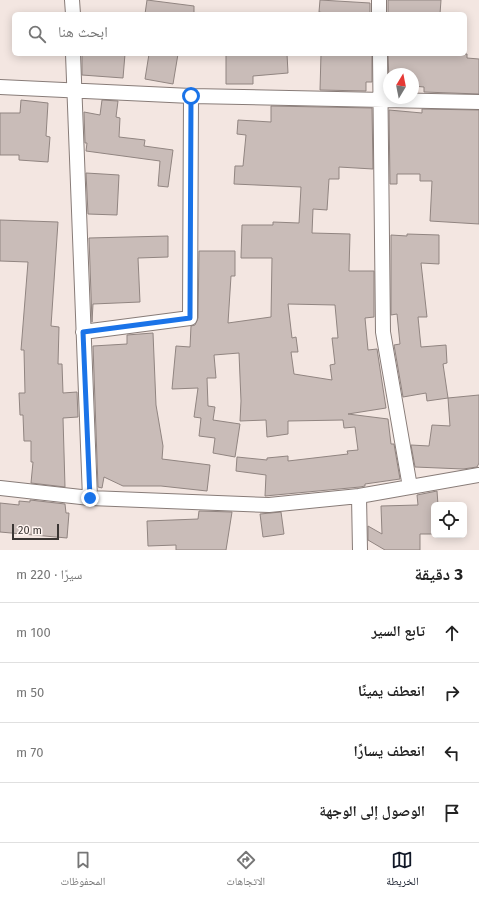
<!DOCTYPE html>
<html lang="ar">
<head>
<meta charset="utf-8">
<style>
  :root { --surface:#fff; --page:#f6f6f6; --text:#222; --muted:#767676; --line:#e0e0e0; --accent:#111827 }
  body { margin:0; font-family:"Fira Sans","Noto Naskh Arabic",sans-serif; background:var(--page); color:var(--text); direction:rtl }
  .controls { position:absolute; right:12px; bottom:12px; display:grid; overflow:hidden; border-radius:6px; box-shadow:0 2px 10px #0003 }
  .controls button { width:36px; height:36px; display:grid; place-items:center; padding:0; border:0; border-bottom:1px solid var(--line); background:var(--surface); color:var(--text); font:20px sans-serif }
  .compass { position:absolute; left:383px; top:68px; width:36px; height:36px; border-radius:50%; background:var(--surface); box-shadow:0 2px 10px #0003; rotate:10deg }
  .scale { position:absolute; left:12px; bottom:10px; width:47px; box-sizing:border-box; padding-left:4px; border:2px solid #3a3533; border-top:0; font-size:11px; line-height:14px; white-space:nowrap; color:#3a3533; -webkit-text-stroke:3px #fff4f0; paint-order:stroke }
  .stop { position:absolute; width:12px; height:12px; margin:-9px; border:3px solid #1a73e8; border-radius:50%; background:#fff }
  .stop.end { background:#1a73e8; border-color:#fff; box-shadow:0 1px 4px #0008 }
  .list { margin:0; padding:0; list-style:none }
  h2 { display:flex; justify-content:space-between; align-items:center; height:52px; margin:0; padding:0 16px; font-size:17px }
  h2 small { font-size:13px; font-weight:400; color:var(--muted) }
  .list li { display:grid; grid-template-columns:26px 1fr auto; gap:12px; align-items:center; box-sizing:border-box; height:60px; padding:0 16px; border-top:1px solid var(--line) }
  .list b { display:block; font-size:15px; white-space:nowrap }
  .list em { font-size:13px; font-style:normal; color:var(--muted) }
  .icon { flex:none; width:22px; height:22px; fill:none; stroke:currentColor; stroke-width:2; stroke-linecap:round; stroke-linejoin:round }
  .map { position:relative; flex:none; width:479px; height:550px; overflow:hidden; direction:ltr }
  .search { position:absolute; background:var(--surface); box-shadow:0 2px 10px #0003; left:12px; right:12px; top:12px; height:44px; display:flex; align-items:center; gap:10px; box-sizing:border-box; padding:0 14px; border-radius:6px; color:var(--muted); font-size:15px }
  .sheet { height:292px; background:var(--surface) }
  nav { display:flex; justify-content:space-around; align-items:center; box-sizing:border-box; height:56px; border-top:1px solid var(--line); background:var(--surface); font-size:11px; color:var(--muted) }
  nav a { display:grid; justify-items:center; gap:2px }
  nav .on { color:var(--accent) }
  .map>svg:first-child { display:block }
  .building { fill:#c9bcb8; stroke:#918581; fill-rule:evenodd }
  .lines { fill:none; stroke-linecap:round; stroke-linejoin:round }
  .street-casing { stroke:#887c78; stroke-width:16 }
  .street { stroke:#fff; stroke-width:14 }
  .route { stroke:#1a73e8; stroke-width:5 }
</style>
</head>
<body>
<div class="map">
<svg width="479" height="550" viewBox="0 0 479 550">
  <rect width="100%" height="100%" fill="#f3e6e1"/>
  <path class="building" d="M147 0 194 6V14H145Z
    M320 0 370 3V14H330L319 12Z
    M388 0H441L440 14H388Z
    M82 54H125L123 78 82 75Z
    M149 54H178L173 84 145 79Z
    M226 54H287L288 73 253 76V84H226Z
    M321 54H372V82H366V91L320 90Z
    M388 54H467V58L479 59V94L424 92V87L413 86V74H389V83Z
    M21 100 48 103 46 136 50 137 48 162 19 160V155H0V113H20Z
    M102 100 118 101 116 117 120 118 119 137 145 140 144 146 173 150 168 187 158 186 160 161 86 151 87 143H85L84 112 100 115Z
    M271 106 372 108 373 169 339 167V179H329L327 210 313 209 312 233 350 234 349 271H374V317L365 318 368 350 377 349 386 408 348 414 388 419 391 444H394L400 479 365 484V486L360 487 265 496 266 475 236 471 237 457 267 460V458L288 456V461L348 454 347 451 358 450 355 427 344 428 343 420 288 421V434L267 437 266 420 240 421 241 401 239 353 214 355 216 378H207L208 406 215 407 213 420 240 424 235 457 213 453 215 438 199 436 201 418 194 417 198 388 172 389 176 346 190 347 191 326 195 325 198 318 199 251H235V276H231L228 323 271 317 272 258H241L242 225H273V222L299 223 301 187 234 184 235 166H243L246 135 237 134 238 120 271 122ZM288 304 335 305 338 338H332L335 364 330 365 332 380 294 374 291 352H298L296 337 292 338Z
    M422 109 479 110V224L430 221 432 181H420V174H397V184H390L389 110 422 113Z
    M86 173 119 175 117 215 88 214Z
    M0 220 58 222 51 326 59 327 58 364H62L63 393 77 392 78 417 63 418 65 487 31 483 33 462H31V441H24L23 415H20L19 393H25L24 350H21L28 262 0 261Z
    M407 234 439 235V264L421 263 427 317H418L421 347 446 345 447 363 443 364 448 398 479 395V463L477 467 463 469 415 467 411 445 429 446 432 425 450 426 448 398 427 401 426 393 403 397 394 345 400 344 397 314 391 315V235L407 236Z
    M168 236V257L138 258 140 302 93 304 92 322 89 238Z
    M153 333 156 405 163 446 162 459 210 465 207 491 161 486H123L104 477 102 488 98 487 93 346 127 344V335Z
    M437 491 438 505H434V534H420V550H385L368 540V526L382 534 381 506 418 505 417 495Z
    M30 500 65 504 66 513H69L67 538 0 532V503L19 505V501L30 502Z
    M199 511 232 512 226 550H176V545L148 546 147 521 198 519Z
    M281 512 284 534 263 537 260 514Z"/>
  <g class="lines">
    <g class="street-casing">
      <path id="street" d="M72 0 73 14
        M379 0V14
        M73 54 90 498
        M380 54 383 332 410 487
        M0 87 191 96 479 102
        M83 332 190 318 191 96
        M0 488 90 498 269 505 359 496 479 475
        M359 496 360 550"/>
    </g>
    <use href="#street" class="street"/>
  </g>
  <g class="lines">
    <path class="route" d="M90 498 83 332 190 318 191 96"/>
  </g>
</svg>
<div class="controls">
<button><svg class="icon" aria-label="locate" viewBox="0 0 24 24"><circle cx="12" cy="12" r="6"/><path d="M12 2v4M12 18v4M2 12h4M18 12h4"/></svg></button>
</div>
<svg class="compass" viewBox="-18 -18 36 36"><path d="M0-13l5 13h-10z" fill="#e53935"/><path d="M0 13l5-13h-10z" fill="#767676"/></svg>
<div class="scale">20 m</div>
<div class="stop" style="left:191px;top:96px"></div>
<div class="stop end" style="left:90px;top:498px"></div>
<div class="search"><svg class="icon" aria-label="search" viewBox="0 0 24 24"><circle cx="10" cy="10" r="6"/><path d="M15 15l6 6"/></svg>ابحث هنا</div>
</div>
<section class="sheet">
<h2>3 دقيقة<small>سيرًا · 220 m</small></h2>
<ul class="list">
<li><svg class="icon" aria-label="ahead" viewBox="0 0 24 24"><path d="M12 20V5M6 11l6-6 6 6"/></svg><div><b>تابع السير</b></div><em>100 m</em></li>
<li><svg class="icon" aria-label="right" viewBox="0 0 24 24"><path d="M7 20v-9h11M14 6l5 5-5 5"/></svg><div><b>انعطف يمينًا</b></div><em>50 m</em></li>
<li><svg class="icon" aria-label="left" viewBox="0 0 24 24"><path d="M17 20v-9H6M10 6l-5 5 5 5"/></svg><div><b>انعطف يسارًا</b></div><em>70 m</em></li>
<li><svg class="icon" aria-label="arrive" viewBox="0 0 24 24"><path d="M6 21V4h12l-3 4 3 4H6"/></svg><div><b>الوصول إلى الوجهة</b></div></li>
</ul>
</section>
<nav>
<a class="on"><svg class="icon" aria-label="map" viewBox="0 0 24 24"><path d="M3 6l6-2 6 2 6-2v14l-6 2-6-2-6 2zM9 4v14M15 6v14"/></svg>الخريطة</a>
<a><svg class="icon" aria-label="directions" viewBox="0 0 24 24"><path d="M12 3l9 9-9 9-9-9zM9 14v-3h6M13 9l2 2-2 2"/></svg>الاتجاهات</a>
<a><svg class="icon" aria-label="saved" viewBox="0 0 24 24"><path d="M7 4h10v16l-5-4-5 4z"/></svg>المحفوظات</a>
</nav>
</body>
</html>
